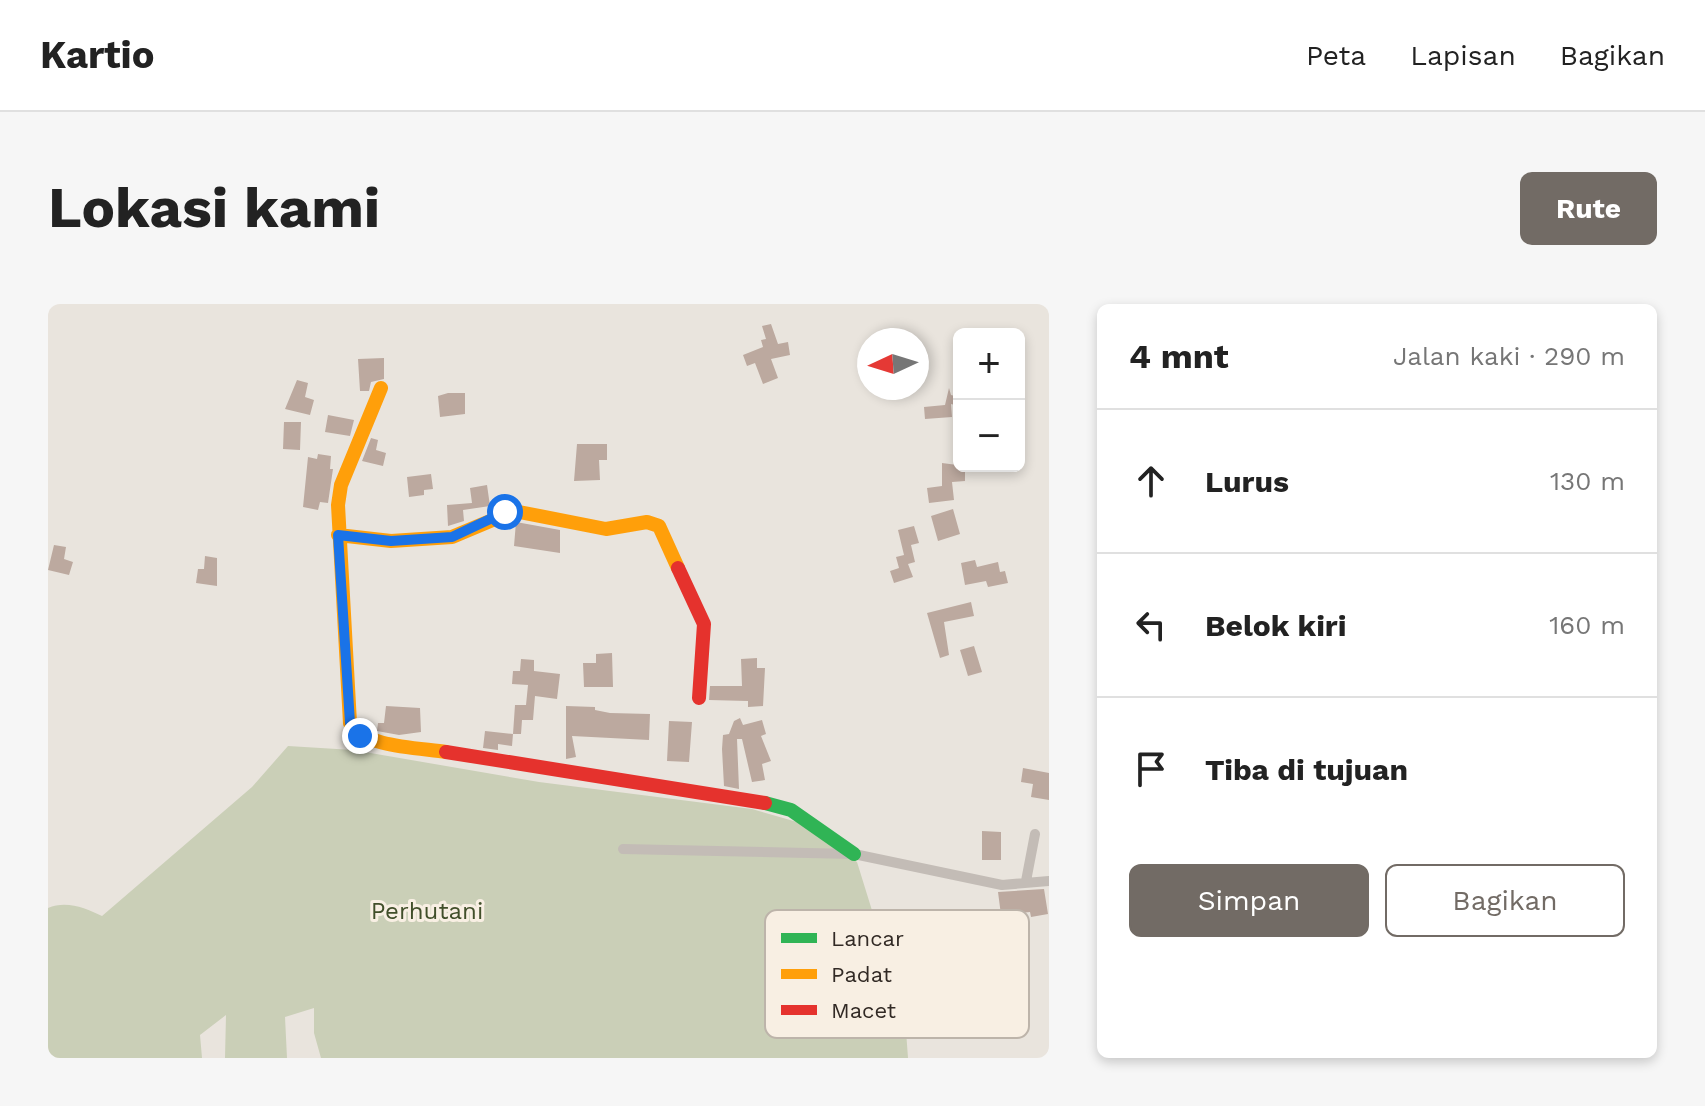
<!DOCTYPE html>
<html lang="id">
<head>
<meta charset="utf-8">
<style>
  :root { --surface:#fff; --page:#f6f6f6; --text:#222; --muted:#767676; --line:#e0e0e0; --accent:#726b65 }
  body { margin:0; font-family:"Work Sans",sans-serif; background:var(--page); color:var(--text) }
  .controls { position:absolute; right:24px; top:24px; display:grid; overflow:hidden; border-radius:12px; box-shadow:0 4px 12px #0003 }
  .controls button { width:72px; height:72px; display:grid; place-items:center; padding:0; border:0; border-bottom:2px solid var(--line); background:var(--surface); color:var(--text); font:40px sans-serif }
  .compass { position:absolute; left:809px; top:24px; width:72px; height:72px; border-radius:50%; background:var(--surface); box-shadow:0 4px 12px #0003; rotate:266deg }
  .stop { position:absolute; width:24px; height:24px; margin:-18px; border:6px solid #1a73e8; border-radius:50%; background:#fff }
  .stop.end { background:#1a73e8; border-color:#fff; box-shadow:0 2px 8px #0008 }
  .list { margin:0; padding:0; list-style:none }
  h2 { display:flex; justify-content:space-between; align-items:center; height:104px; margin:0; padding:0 32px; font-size:34px }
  h2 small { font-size:26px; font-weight:400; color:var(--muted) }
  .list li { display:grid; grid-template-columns:52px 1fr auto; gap:24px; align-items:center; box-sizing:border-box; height:144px; padding:0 32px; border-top:2px solid var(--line) }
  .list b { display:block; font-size:30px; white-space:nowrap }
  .list em { font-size:26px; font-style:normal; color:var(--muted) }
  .actions { display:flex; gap:16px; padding:24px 32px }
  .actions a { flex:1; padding:18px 0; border:2px solid var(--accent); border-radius:12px; text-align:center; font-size:28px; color:var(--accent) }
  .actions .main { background:var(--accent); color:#fff }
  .icon { flex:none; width:44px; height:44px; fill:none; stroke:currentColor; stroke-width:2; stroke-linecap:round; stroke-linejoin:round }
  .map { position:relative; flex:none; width:1001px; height:754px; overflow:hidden; border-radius:12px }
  header { display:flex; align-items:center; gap:48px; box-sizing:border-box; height:112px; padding:0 40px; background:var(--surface); border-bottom:2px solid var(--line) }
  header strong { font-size:38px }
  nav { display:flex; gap:44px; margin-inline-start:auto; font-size:28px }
  .intro { display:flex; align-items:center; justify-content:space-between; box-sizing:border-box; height:192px; padding:0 48px }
  h1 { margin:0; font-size:56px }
  .button { padding:20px 36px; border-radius:12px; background:var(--accent); color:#fff; font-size:28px; font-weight:700 }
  main { display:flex; gap:48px; padding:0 48px }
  aside { flex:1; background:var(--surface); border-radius:12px; box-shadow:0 4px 12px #0003 }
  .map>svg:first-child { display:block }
  .green { fill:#cacfb7 }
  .building { fill:#bca99f }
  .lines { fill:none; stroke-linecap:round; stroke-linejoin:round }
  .street { stroke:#c3bcb6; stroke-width:10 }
  .fast { stroke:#30b455; stroke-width:14 }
  .slow { stroke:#ff9f0a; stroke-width:14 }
  .jam { stroke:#e5322d; stroke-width:14 }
  .route { stroke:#1a73e8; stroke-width:10 }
  .labels { text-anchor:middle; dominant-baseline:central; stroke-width:6; stroke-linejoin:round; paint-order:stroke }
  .park-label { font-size:24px; fill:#414f2a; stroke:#f8efe3 }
  .key { fill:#f8efe3; stroke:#bdb4aa; stroke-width:2 }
  .key-label { font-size:22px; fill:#322a25 }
</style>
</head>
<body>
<header>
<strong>Kartio</strong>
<nav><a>Peta</a><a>Lapisan</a><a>Bagikan</a></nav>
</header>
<div class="intro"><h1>Lokasi kami</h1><a class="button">Rute</a></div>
<main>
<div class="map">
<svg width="1001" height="754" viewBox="0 0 1001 754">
  <rect width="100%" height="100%" fill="#e9e4dd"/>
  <path class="green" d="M240 442 305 446 491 478 704 505 749 518 809 558 857 713 860 754H273L266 729V704L237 713 239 754H177L178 711 152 731 154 754H0V604C18 596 38 604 54 612L204 483Z"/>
  <path class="building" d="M723 20 730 40 740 38 742 51 723 55 730 74 715 80 707 59 699 62 695 51 715 43 713 36 718 35 714 22Z
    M336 54V75L323 78 321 87H312L310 55Z
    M249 76 260 79 257 93 266 96 262 111 237 105Z
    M901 84 903 91 911 93V102L903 100 904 113 877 115 876 103 897 101Z
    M400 89H417V110L392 113 390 92Z
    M280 111 306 116 302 132 277 128Z
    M236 118H253L252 146 235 145Z
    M323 134 330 136 328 146 338 149 335 162 314 157Z
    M529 140H559V156H551L552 176 526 177Z
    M270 150 283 152 282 165H285L280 199 272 198 270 206 255 203 260 153 269 155Z
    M894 159 917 162V177L904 178 906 196 881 199 879 184 894 182Z
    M383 170 385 185 376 186V191L361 193 359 173Z
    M439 181 442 202 415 206 416 217 400 222 399 201 424 199 422 184Z
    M905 205 912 230 890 237 883 212Z
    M468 218 512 226V249L466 242Z
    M866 222 871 239 863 241 867 258 860 260 865 273 846 279 842 267 851 264 848 253 856 251 850 226Z
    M6 241 18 243 16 255 25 258 21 271 0 266Z
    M157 252 169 254V282L148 279 150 265H156Z
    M927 256 929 263 950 258 952 268 957 267 960 279 940 283 938 277 917 281 913 259Z
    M923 298 926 312 896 318 901 351 892 354 879 309Z
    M926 342 934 368 920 372 912 346Z
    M564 349 565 383H536L535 359H548V350Z
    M709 354V364H717L715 402 700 403V397L661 396 662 382H694L693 355Z
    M473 355 486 356V367L512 370 509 395 487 392 485 416H474L473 430H465L467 401H478L480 381 464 380 465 367H472Z
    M338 402 372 404 373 428 351 431 329 427 330 419H336Z
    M518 402 547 403V406L562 409 602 410 601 436 524 432 528 453 518 455Z
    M692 414 695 421 714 416 718 430 713 432 723 457 714 460 717 476 704 478 694 435H689L691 485 676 482 674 445 675 431 681 430 686 417Z
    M621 417 644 418 641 458 619 457Z
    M437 427 465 430 464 442 450 440V446L435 444Z
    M975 464 1001 469V496L983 493 985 480 973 478Z
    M934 527 953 528V556H934Z
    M996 585 1000 610 983 613 982 608 953 611 950 588Z"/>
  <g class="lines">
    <path class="street" d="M575 545 806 550 954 581 1001 577
      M978 577 987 530"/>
    <path class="fast" d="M717 499 743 506 806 550"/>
    <path class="slow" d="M333 84 293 181 290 201 302 419C313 443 373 444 398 448
      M290 231 343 237 404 233 466 207 558 225 599 218 611 222 630 264"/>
    <path class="jam" d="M630 264 656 320 651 394
      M398 448 717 499"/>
  </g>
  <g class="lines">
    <path class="route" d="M312 432 302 419 290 231 343 237 404 233 457 208"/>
  </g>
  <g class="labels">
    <g class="park-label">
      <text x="379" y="607">Perhutani</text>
    </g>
  </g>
  <rect x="717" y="606" width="264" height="128" rx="12" class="key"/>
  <rect x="733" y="629" width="36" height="10" fill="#30b455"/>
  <rect x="733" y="665" width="36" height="10" fill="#ff9f0a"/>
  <rect x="733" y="701" width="36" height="10" fill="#e5322d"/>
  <g class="key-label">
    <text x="783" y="642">Lancar</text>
    <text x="783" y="678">Padat</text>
    <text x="783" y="714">Macet</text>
  </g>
</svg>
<div class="controls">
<button>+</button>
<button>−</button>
</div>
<svg class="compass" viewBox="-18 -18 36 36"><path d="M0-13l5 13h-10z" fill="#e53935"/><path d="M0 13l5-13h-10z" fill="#767676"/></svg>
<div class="stop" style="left:457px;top:208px"></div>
<div class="stop end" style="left:312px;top:432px"></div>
</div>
<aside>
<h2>4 mnt<small>Jalan kaki · 290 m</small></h2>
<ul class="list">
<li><svg class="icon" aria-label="ahead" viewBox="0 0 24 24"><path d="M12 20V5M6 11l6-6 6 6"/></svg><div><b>Lurus</b></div><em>130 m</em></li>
<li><svg class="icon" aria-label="left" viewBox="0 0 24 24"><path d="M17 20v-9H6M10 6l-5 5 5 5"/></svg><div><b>Belok kiri</b></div><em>160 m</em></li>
<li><svg class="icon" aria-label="arrive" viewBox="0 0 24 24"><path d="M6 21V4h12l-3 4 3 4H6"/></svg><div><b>Tiba di tujuan</b></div></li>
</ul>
<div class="actions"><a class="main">Simpan</a><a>Bagikan</a></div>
</aside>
</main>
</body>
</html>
